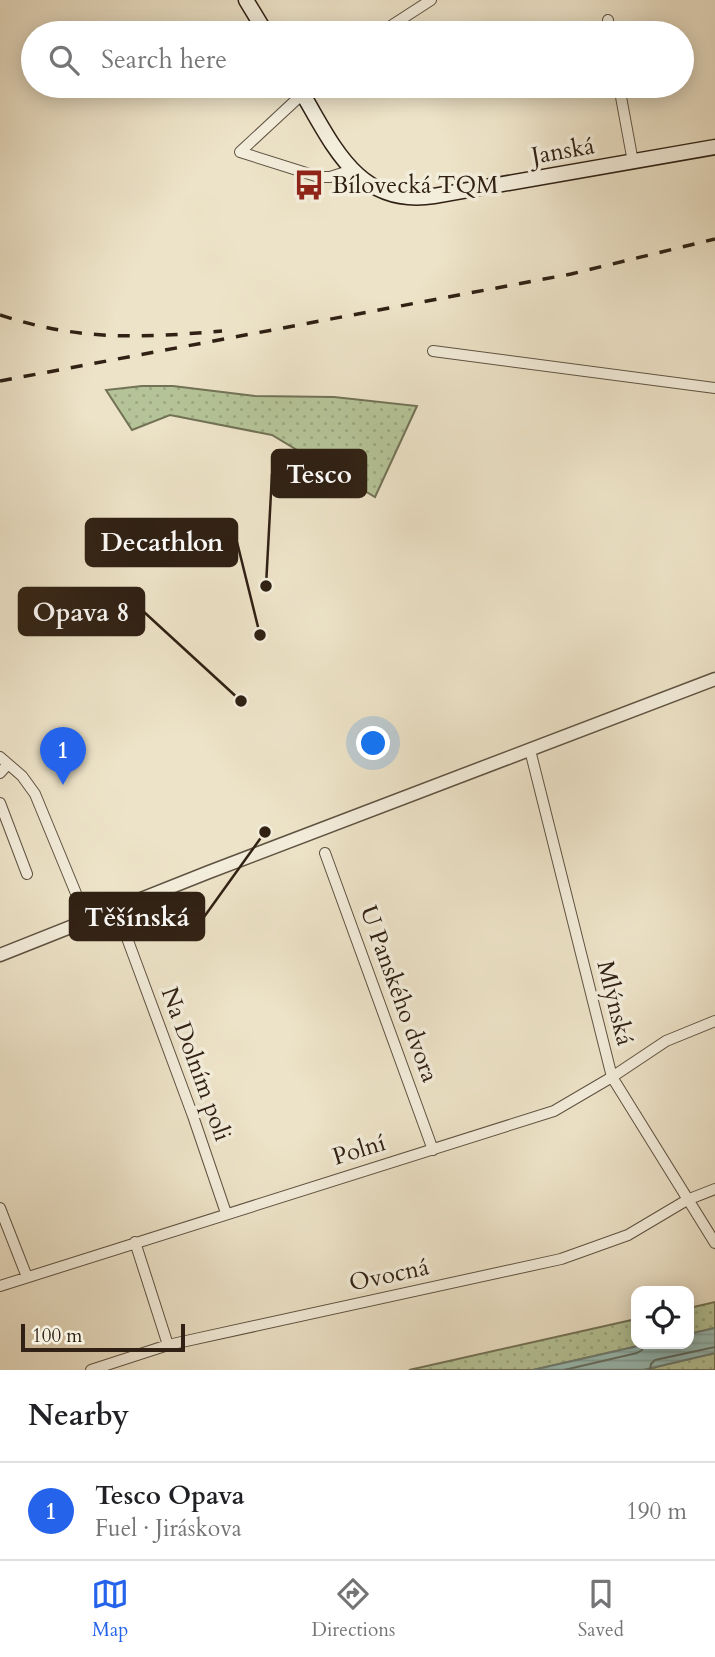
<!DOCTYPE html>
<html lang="en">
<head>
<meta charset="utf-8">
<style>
  :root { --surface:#fff; --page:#f6f6f6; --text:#202124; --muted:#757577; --line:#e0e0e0; --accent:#2563eb }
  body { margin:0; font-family:Cardo,serif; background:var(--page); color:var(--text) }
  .controls { position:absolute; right:21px; bottom:21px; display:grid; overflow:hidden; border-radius:14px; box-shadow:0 4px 18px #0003 }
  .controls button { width:63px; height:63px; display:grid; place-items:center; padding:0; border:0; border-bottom:2px solid var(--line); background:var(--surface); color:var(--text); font:35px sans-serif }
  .scale { position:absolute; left:21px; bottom:18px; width:164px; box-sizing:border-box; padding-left:7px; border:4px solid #302114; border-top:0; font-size:19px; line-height:24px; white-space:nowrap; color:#302114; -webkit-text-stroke:5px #f3eddb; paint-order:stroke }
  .you { position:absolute; left:374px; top:744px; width:24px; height:24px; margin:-18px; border:5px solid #fff; border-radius:50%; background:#1a73e8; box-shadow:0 0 0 10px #1a73e833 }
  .badge { display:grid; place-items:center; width:46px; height:46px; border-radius:50%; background:var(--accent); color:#fff; font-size:23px; font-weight:700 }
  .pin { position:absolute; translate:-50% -58px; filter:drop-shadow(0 2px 4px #0008) }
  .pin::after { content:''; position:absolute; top:37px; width:24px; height:21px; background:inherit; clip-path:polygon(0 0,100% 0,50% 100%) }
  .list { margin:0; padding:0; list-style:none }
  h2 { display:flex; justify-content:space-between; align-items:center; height:91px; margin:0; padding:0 28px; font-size:30px }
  h2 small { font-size:23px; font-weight:400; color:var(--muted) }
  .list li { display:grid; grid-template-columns:46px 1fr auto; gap:21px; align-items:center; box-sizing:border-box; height:98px; padding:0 28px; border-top:2px solid var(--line) }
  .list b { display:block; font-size:26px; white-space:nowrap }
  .list p { margin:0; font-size:23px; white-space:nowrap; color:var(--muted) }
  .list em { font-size:23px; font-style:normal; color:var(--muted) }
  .icon { flex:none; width:38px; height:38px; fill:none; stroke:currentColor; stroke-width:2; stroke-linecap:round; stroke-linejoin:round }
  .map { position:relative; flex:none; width:715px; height:1370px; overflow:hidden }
  .search { position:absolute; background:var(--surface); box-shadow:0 4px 18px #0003; left:21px; right:21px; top:21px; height:77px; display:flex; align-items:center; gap:18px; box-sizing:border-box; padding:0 24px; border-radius:38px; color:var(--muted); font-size:26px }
  .sheet { height:189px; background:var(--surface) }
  nav { display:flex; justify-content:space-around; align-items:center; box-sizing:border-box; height:98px; border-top:2px solid var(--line); background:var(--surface); font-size:19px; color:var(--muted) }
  nav a { display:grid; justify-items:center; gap:4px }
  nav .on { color:var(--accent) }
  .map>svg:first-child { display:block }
  .grass { fill:url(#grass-dots); stroke:#727256; stroke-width:2 }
  .water { fill:url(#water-rules); stroke:#6f7f76; stroke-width:2 }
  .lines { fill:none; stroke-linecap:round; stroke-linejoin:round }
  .shore { stroke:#647066; stroke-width:2 }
  .minor-casing { stroke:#5f5241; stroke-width:12 }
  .tertiary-casing { stroke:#5f5241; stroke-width:15 }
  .secondary-casing { stroke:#302114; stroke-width:17 }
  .minor { stroke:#f3eddb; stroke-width:10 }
  .tertiary { stroke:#f3eddb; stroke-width:12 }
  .secondary { stroke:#f3eddb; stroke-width:14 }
  .rail { stroke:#302114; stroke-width:3.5; stroke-dasharray:12 12; stroke-linecap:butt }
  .labels { text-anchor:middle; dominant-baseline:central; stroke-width:7; stroke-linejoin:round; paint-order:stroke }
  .street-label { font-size:24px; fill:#302114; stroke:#f3eddb }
  .poi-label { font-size:24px; fill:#302114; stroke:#f3eddb; text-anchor:start }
  .leader { fill:none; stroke:#302114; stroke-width:2.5 }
  .callout-dot { fill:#302114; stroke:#f3eddb; stroke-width:2.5 }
  .callout { fill:#302114; stroke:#302114; stroke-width:2.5 }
  .callout-label { font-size:26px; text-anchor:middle; font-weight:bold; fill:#fff }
</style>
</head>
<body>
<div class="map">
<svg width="715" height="1370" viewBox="0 0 715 1370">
  <defs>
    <pattern id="grass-dots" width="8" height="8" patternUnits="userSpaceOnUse" patternTransform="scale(1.75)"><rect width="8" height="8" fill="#b5c498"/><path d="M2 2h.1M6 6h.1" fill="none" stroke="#9ca882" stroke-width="1.8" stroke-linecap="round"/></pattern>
    <pattern id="water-rules" width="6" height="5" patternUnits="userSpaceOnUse" patternTransform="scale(1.75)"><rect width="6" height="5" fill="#99beb7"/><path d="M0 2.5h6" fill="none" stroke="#84a39c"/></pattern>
  </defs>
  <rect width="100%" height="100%" fill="#ede3c8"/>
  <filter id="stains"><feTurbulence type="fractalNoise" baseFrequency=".00286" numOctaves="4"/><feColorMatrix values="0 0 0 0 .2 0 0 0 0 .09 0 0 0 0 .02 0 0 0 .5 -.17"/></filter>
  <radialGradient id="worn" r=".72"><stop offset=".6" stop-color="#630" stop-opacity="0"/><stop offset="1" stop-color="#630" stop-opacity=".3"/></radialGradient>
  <path class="grass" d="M142 386H173L255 396 334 397 417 406 375 497 272 435 170 415 132 430 106 390Z
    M715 1302V1328L689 1334V1308Z
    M636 1319V1344H647L533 1370H409Z
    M715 1353V1370H643Z"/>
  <path class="water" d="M715 1328V1353L643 1370H533L647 1344H689V1334Z"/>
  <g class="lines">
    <path class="shore" d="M564 1370 637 1353 642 1350 643 1344
      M650 1370 651 1364 655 1360 715 1347"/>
    <g class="minor-casing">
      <path id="minor" d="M608 20 610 33
        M380 33 431 0
        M311 86 240 152 319 177H330L352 170
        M619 86 633 162
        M433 351 715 388
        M530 750 612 1077 715 1243
        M0 757 22 776 35 794 87 920
        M0 773 8 764
        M0 803 27 874
        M325 853 433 1150
        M124 930 193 1116 226 1213
        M0 1208 27 1277
        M135 1242 168 1345
        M0 1286 554 1111 612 1077 666 1041 715 1021
        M91 1370 168 1345 561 1259 628 1235 687 1200 715 1189"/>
    </g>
    <g class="tertiary-casing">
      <path id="tertiary" d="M0 955 209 872 715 679"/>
    </g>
    <g class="secondary-casing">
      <path id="secondary" d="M246 0 266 33
        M298 86C332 142 356 208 434 196L715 147"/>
    </g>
    <use href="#minor" class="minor"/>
    <use href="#tertiary" class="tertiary"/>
    <use href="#secondary" class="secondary"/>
    <path class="rail" d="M0 315C79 341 141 338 222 331
      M0 381 571 274 715 239"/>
  </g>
  <defs>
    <g id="bus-bare" transform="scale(2.415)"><path d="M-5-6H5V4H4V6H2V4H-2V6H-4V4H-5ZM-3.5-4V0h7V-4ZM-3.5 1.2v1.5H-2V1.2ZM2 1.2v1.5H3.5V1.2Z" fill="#8f2418" stroke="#f3eddb" stroke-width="2.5" paint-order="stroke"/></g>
  </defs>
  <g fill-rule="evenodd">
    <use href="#bus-bare" x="309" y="185"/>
  </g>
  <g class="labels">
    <g class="street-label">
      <text transform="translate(563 151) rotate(-10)">Janská</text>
      <text transform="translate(399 994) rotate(70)">U Panského dvora</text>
      <text transform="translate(615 1003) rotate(76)">Mlýnská</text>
      <text transform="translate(196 1064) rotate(70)">Na Dolním poli</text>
      <text transform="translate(359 1150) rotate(-17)">Polní</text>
      <text transform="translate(389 1275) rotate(-12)">Ovocná</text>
    </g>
    <g class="poi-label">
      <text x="332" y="185">Bílovecká TQM</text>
    </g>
  </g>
  <path class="leader" d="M266 586L272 474M260 635L237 542M241 701L144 612M265 832L204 917"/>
  <g class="callout-dot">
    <circle cx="266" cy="586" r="7"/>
    <circle cx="260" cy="635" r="7"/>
    <circle cx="241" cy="701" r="7"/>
    <circle cx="265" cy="832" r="7"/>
  </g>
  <g class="callout">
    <rect x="272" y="450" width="94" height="47" rx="7"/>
    <rect x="86" y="519" width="151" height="47" rx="7"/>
    <rect x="19" y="588" width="125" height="47" rx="7"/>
    <rect x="70" y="893" width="134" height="47" rx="7"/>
  </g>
  <g class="callout-label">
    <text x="319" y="483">Tesco</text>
    <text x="162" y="551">Decathlon</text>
    <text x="81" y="621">Opava 8</text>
    <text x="137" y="926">Těšínská</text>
  </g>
  <rect width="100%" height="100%" filter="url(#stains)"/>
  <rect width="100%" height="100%" fill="url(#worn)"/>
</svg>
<div class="controls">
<button><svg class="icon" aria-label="locate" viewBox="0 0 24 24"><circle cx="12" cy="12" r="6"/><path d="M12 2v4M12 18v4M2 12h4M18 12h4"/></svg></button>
</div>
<div class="scale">100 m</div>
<div class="you"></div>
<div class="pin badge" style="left:63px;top:785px">1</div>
<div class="search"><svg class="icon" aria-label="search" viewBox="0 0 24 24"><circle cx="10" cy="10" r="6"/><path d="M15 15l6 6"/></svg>Search here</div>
</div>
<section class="sheet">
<h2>Nearby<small></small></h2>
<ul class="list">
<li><span class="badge">1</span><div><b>Tesco Opava</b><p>Fuel · Jiráskova</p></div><em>190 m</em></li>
</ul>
</section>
<nav>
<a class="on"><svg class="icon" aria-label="map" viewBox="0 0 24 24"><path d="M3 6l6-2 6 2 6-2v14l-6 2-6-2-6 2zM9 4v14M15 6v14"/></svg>Map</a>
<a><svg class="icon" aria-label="directions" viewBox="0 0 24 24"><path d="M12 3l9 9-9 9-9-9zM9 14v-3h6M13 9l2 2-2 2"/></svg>Directions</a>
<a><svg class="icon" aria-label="saved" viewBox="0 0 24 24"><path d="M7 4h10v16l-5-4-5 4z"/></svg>Saved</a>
</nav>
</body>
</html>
